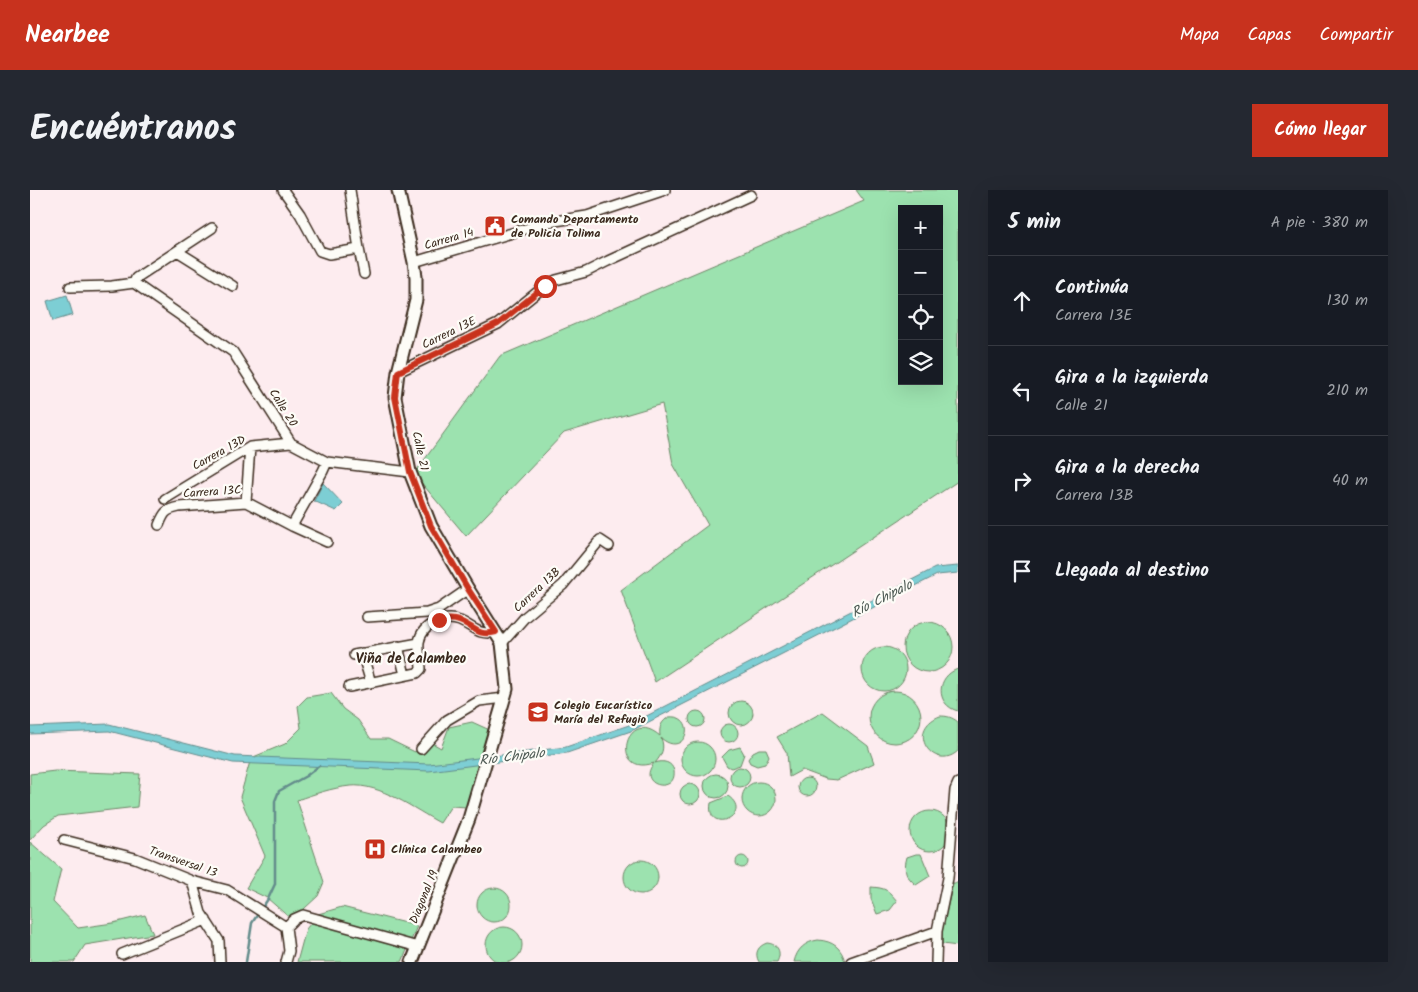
<!DOCTYPE html>
<html lang="es">
<head>
<meta charset="utf-8">
<style>
  :root { --surface:#171b24; --page:#242831; --text:#f1f3f6; --muted:#9ea1a6; --line:#363941; --accent:#c8321e }
  body { margin:0; font-family:Kalam,sans-serif; background:var(--page); color:var(--text) }
  .controls { position:absolute; right:15px; top:15px; display:grid; overflow:hidden; border-radius:0px; box-shadow:0 5px 20px #0002 }
  .controls button { width:45px; height:45px; display:grid; place-items:center; padding:0; border:0; border-bottom:1px solid var(--line); background:var(--surface); color:var(--text); font:25px sans-serif }
  .stop { position:absolute; width:15px; height:15px; margin:-11px; border:4px solid #c8321e; border-radius:50%; background:#fff }
  .stop.end { background:#c8321e; border-color:#fff; box-shadow:0 1px 5px #0008 }
  .list { margin:0; padding:0; list-style:none }
  h2 { display:flex; justify-content:space-between; align-items:center; height:65px; margin:0; padding:0 20px; font-size:21px }
  h2 small { font-size:16px; font-weight:400; color:var(--muted) }
  .list li { display:grid; grid-template-columns:32px 1fr auto; gap:15px; align-items:center; box-sizing:border-box; height:90px; padding:0 20px; border-top:1px solid var(--line) }
  .list b { display:block; font-size:19px; white-space:nowrap }
  .list p { margin:0; font-size:16px; white-space:nowrap; color:var(--muted) }
  .list em { font-size:16px; font-style:normal; color:var(--muted) }
  .icon { flex:none; width:28px; height:28px; fill:none; stroke:currentColor; stroke-width:2; stroke-linecap:round; stroke-linejoin:round }
  .map { position:relative; flex:none; width:928px; height:772px; overflow:hidden; border-radius:0px }
  header { display:flex; align-items:center; gap:30px; box-sizing:border-box; height:70px; padding:0 25px; background:var(--accent); color:#fff }
  header strong { font-size:24px }
  nav { display:flex; gap:28px; margin-inline-start:auto; font-size:18px }
  .intro { display:flex; align-items:center; justify-content:space-between; box-sizing:border-box; height:120px; padding:0 30px }
  h1 { margin:0; font-size:35px }
  .button { padding:12px 22px; border-radius:0px; background:var(--accent); color:#fff; font-size:18px; font-weight:700 }
  main { display:flex; gap:30px; padding:0 30px }
  aside { flex:1; background:var(--surface); border-radius:0px; box-shadow:0 5px 20px #0002 }
  .map>svg:first-child { display:block }
  .green { fill:#9ce2af; stroke:#6c8666; fill-rule:evenodd }
  .water { fill:#7dced4; stroke:#638c8b }
  .lines { fill:none; stroke-linecap:round; stroke-linejoin:round }
  .stream { stroke:#638c8b; stroke-width:2.5 }
  .minor-casing { stroke:#3b2a1e; stroke-width:12 }
  .tertiary-casing { stroke:#3b2a1e; stroke-width:15 }
  .minor { stroke:#fdfcf7; stroke-width:9 }
  .tertiary { stroke:#fdfcf7; stroke-width:11 }
  .route { stroke:#c8321e; stroke-width:6 }
  .labels { text-anchor:middle; dominant-baseline:central; stroke-width:4.5; stroke-linejoin:round; paint-order:stroke }
  .poi-label { font-size:12px; font-weight:bold; fill:#3b2a1e; stroke:#fdfcf7; text-anchor:start }
  .street-label { font-size:12px; fill:#3b2a1e; stroke:#fdfcf7 }
  .water-label { font-size:14px; font-style:italic; fill:#4f5b55; stroke:#fdfcf7 }
  .neighbourhood-label { font-size:14px; font-weight:bold; fill:#3b2a1e; stroke:#fdfcf7 }
</style>
</head>
<body>
<header>
<strong>Nearbee</strong>
<nav><a>Mapa</a><a>Capas</a><a>Compartir</a></nav>
</header>
<div class="intro"><h1>Encuéntranos</h1><a class="button">Cómo llegar</a></div>
<main>
<div class="map">
<svg width="928" height="772" viewBox="0 0 928 772">
  <rect width="100%" height="100%" fill="#fdecef"/>
  <filter id="ink" filterUnits="userSpaceOnUse"><feTurbulence type="fractalNoise" baseFrequency=".02" numOctaves="2"/><feDisplacementMap in="SourceGraphic" scale="10" xChannelSelector="R" yChannelSelector="G"/><feConvolveMatrix kernelMatrix="1 2 1 2 8 2 1 2 1" color-interpolation-filters="sRGB"/></filter>
  <g filter="url(#ink)">
    <path class="green" d="M826 0H928V291L625 492 591 400 678 335 643 274 632 214 534 243 436 346 384 284 470 166 834 11ZM872 19H909V191H872Z
      M873 457a25 25 0 1 1 50 0a25 25 0 1 1-50 0Z
      M832 479a22 22 0 1 1 44 0a22 22 0 1 1-44 0Z
      M928 479V521C905 515 906 486 928 479Z
      M839 527a26 26 0 1 1 52 0a26 26 0 1 1-52 0Z
      M301 503 313 519 328 530 341 549H358L385 562 395 549 411 558 419 537 442 532 464 542 437 617 421 616 410 633C384 619 350 593 320 596 302 598 284 604 267 610L294 692 288 706 262 730 237 708 216 698 235 666 210 607 221 568 255 554 271 538 268 516 277 507Z
      M699 523a12 12 0 1 1 24 0a12 12 0 1 1-24 0Z
      M659 529a8 8 0 1 1 16 0a8 8 0 1 1-16 0Z
      M793 522 838 556 844 573 807 590 796 589 772 580 759 587 757 563 747 547Z
      M910 526C917 526 922 527 928 532V561C904 583 874 540 910 526Z
      M639 527C669 524 656 570 631 548 635 558 632 565 625 573 633 570 642 572 644 581 647 605 605 596 624 573 580 588 594 515 630 546 629 537 631 532 639 527Z
      M690 543a9 9 0 1 1 18 0a9 9 0 1 1-18 0Z
      M651 569a17 17 0 1 1 34 0a17 17 0 1 1-34 0Z
      M710 557 714 564 710 575 701 578 697 576 692 567 699 560Z
      M729 559H736L739 566 735 574 727 576 720 573 718 569 723 562Z
      M700 587a10 10 0 1 1 20 0a10 10 0 1 1-20 0Z
      M25 581 110 584 107 617 28 626 14 635 0 650V584Z
      M674 596a12 12 0 1 1 24 0a12 12 0 1 1-24 0Z
      M768 597a9 9 0 1 1 18 0a9 9 0 1 1-18 0Z
      M712 609a17 17 0 1 1 34 0a17 17 0 1 1-34 0Z
      M650 604a10 10 0 1 1 20 0a10 10 0 1 1-20 0Z
      M698 606C725 625 675 646 681 613Z
      M880 641a20 20 0 1 1 40 0a20 20 0 1 1-40 0Z
      M0 652 31 679 23 712 48 738 83 733 115 725 123 744 55 755 44 772H0Z
      M886 664H891L900 686 886 695C876 686 873 681 877 667Z
      M706 672a6 6 0 1 1 12 0a6 6 0 1 1-12 0Z
      M594 687a17 17 0 1 1 34 0a17 17 0 1 1-34 0Z
      M923 693H928V756L912 754V740Z
      M841 697C856 698 858 700 867 711L860 720 847 724 841 709Z
      M447 715a17 17 0 1 1 34 0a17 17 0 1 1-34 0Z
      M312 717 387 736 372 772H267L276 739 288 724Z
      M456 755a18 18 0 1 1 36 0a18 18 0 1 1-36 0Z
      M788 750C803 751 812 758 815 772H764C767 759 775 752 788 750Z
      M737 753C748 754 752 762 747 772H729C724 763 728 756 737 753Z"/>
    <path class="water" d="M37 105 43 125 23 131 17 111Z
      M293 293 313 314 306 321 284 311Z
      M928 376V383L907 385 601 541 537 563 399 581 203 573 79 541 0 544V537L79 534 205 566 399 574 536 557 599 535 905 378Z"/>
    <g class="lines">
      <path class="stream" d="M216 772 222 733 238 709 245 694V611L249 601 276 586 289 576"/>
      <g class="minor-casing">
        <path id="minor" d="M253 0 270 24 290 61 299 64 329 59
          M320 0 329 59 334 84
          M147 61 203 96
          M384 72 519 32 557 26 635 0
          M104 93 203 162 261 253 297 272 380 282
          M40 97 82 96 104 93 106 88 182 38
          M368 182 468 134 515 96 526 90 556 82 578 71 721 5
          M135 309 220 257 261 253
          M216 312 220 257
          M129 335C134 323 135 320 149 317L216 312 262 336 297 352
          M262 336 293 281 297 272
          M337 427 397 423 409 419 438 399
          M472 453 495 427 533 395 570 350 579 356
          M368 456 375 485
          M332 463 341 493
          M324 465 389 453
          M319 497 387 483 391 479C391 471 388 460 389 452 392 434 414 425 430 431 444 437 448 446 466 442
          M391 559 417 530 449 511 475 508
          M34 650 105 668 162 691 197 700 256 737
          M162 691 171 723 189 751 190 772
          M92 764 176 730
          M256 772 259 761 256 737 264 729 273 725 388 757
          M821 772 907 741
          M906 772 907 741 918 688 925 600 928 593"/>
      </g>
      <g class="tertiary-casing">
        <path id="tertiary" d="M368 0 384 72 386 87V110L368 182 365 207 380 282 401 336 438 399 472 453 477 499 439 629 382 772"/>
      </g>
      <use href="#minor" class="minor"/>
      <use href="#tertiary" class="tertiary"/>
    </g>
  </g>
  <g class="lines" filter="url(#ink)">
    <path class="route" d="M409 430C415 430 423 428 429 431 444 436 447 447 466 442L438 399 401 336 380 282 365 207 368 182 468 134 515 96"/>
  </g>
  <defs>
    <g id="civic-square" transform="scale(1.125)"><rect x="-9" y="-9" width="18" height="18" rx="4" fill="#c8321e" stroke="#fdfcf7"/><path d="M-.6-6.5H3V-4.5H.6V-3L4-1V1h2V6H-6V1h2V-1L-.6-3ZM-1.2 2.5V6h2.4V2.5Z" fill="#fff"/></g>
    <g id="school-square" transform="scale(1.125)"><rect x="-9" y="-9" width="18" height="18" rx="4" fill="#c8321e" stroke="#fdfcf7"/><path d="M0-5L7-2L0 1L-7-2ZM-4 1L0 2.5L4 1V4Q0 6-4 4Z" fill="#fff"/></g>
    <g id="hospital-square" transform="scale(1.125)"><rect x="-9" y="-9" width="18" height="18" rx="4" fill="#c8321e" stroke="#fdfcf7"/><path d="M-5-5h3v3.5h4V-5h3V5h-3V1.5h-4V5h-3Z" fill="#fff"/></g>
  </defs>
  <g fill-rule="evenodd">
    <use href="#civic-square" x="465" y="36"/>
    <use href="#school-square" x="508" y="522"/>
    <use href="#hospital-square" x="345" y="659"/>
  </g>
  <g class="labels">
    <g class="poi-label">
      <text x="481" y="29">Comando Departamento<tspan x="481" dy="14">de Policia Tolima</tspan></text>
      <text x="524" y="515">Colegio Eucarístico<tspan x="524" dy="14">María del Refugio</tspan></text>
      <text x="361" y="659">Clínica Calambeo</text>
    </g>
    <g class="street-label">
      <text transform="translate(419 49) rotate(-16)">Carrera 14</text>
      <text transform="translate(419 143) rotate(-26)">Carrera 13E</text>
      <text transform="translate(253 218) rotate(58)">Calle 20</text>
      <text transform="translate(390 261) rotate(78)">Calle 21</text>
      <text transform="translate(189 263) rotate(-29)">Carrera 13D</text>
      <text transform="translate(182 302) rotate(-4)">Carrera 13C</text>
      <text transform="translate(507 400) rotate(-43)">Carrera 13B</text>
      <text transform="translate(153 672) rotate(19)">Transversal 13</text>
      <text transform="translate(394 707) rotate(-68)">Diagonal 19</text>
    </g>
    <g class="water-label">
      <text transform="translate(852 409) rotate(-27)">Río Chipalo</text>
      <text transform="translate(482 567) rotate(-7)">Río Chipalo</text>
    </g>
    <g class="neighbourhood-label">
      <text x="381" y="469">Viña de Calambeo</text>
    </g>
  </g>
</svg>
<div class="controls">
<button>+</button>
<button>−</button>
<button><svg class="icon" aria-label="locate" viewBox="0 0 24 24"><circle cx="12" cy="12" r="6"/><path d="M12 2v4M12 18v4M2 12h4M18 12h4"/></svg></button>
<button><svg class="icon" aria-label="layers" viewBox="0 0 24 24"><path d="M12 4l9 5-9 5-9-5zM3 14l9 5 9-5"/></svg></button>
</div>
<div class="stop" style="left:515px;top:96px"></div>
<div class="stop end" style="left:409px;top:430px"></div>
</div>
<aside>
<h2>5 min<small>A pie · 380 m</small></h2>
<ul class="list">
<li><svg class="icon" aria-label="ahead" viewBox="0 0 24 24"><path d="M12 20V5M6 11l6-6 6 6"/></svg><div><b>Continúa</b><p>Carrera 13E</p></div><em>130 m</em></li>
<li><svg class="icon" aria-label="left" viewBox="0 0 24 24"><path d="M17 20v-9H6M10 6l-5 5 5 5"/></svg><div><b>Gira a la izquierda</b><p>Calle 21</p></div><em>210 m</em></li>
<li><svg class="icon" aria-label="right" viewBox="0 0 24 24"><path d="M7 20v-9h11M14 6l5 5-5 5"/></svg><div><b>Gira a la derecha</b><p>Carrera 13B</p></div><em>40 m</em></li>
<li><svg class="icon" aria-label="arrive" viewBox="0 0 24 24"><path d="M6 21V4h12l-3 4 3 4H6"/></svg><div><b>Llegada al destino</b></div></li>
</ul>
</aside>
</main>
</body>
</html>
